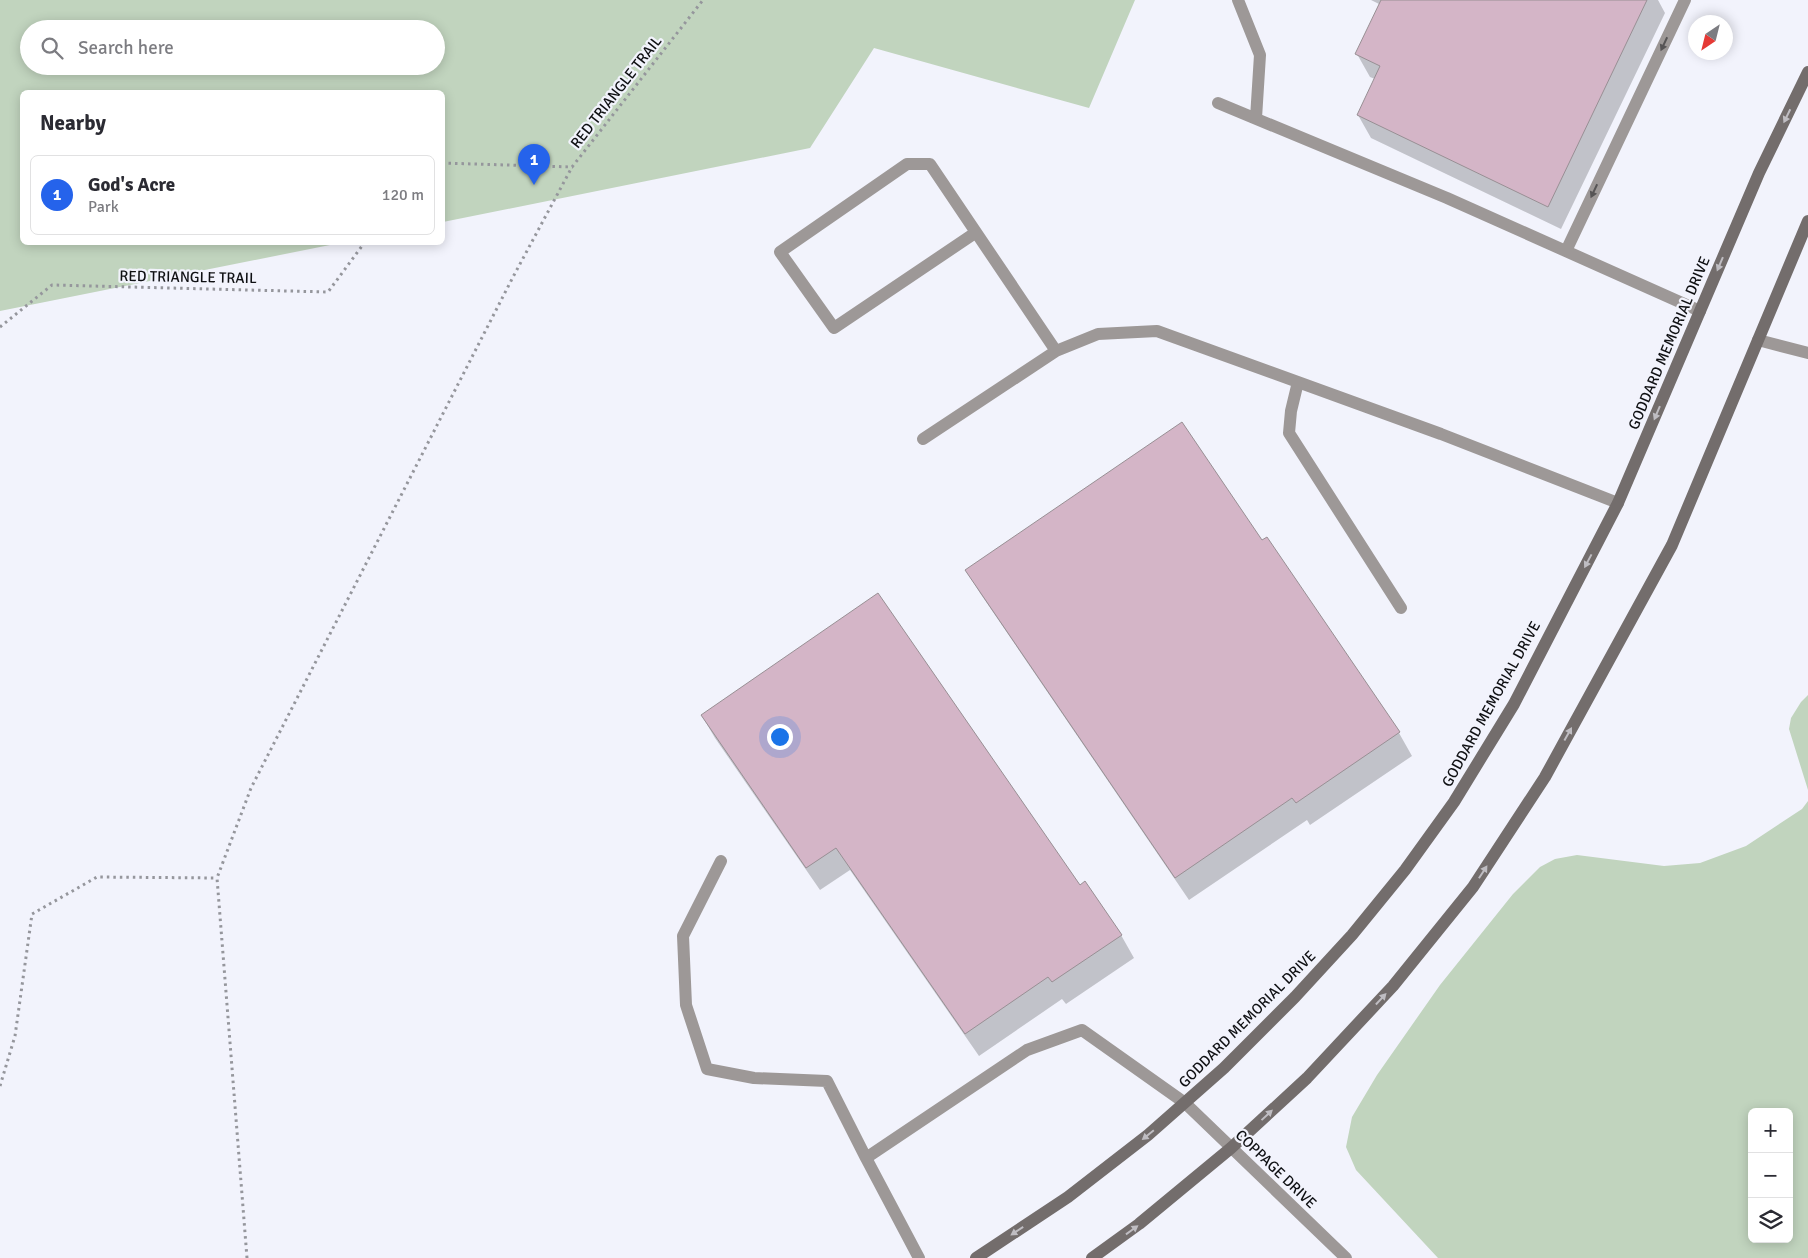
<!DOCTYPE html>
<html lang="en">
<head>
<meta charset="utf-8">
<style>
  :root { --surface:#fff; --page:#f7f7f7; --text:#2b2b33; --muted:#7c7c81; --line:#e1e1e2; --accent:#2563eb }
  body { margin:0; font-family:Signika,sans-serif; background:var(--page); color:var(--text) }
  .controls { position:absolute; right:15px; bottom:15px; display:grid; overflow:hidden; border-radius:8px; box-shadow:0 2px 12px #0003 }
  .controls button { width:45px; height:45px; display:grid; place-items:center; padding:0; border:0; border-bottom:1px solid var(--line); background:var(--surface); color:var(--text); font:25px sans-serif }
  .compass { position:absolute; left:1688px; top:15px; width:45px; height:45px; border-radius:50%; background:var(--surface); box-shadow:0 2px 12px #0003; rotate:215deg }
  .you { position:absolute; left:779px; top:736px; width:18px; height:18px; margin:-12px; border:4px solid #fff; border-radius:50%; background:#1a73e8; box-shadow:0 0 0 8px #1a73e833 }
  .badge { display:grid; place-items:center; width:32px; height:32px; border-radius:50%; background:var(--accent); color:#fff; font-size:16px; font-weight:700 }
  .pin { position:absolute; translate:-50% -41px; filter:drop-shadow(0 1px 2px #0008) }
  .pin::after { content:''; position:absolute; top:26px; width:18px; height:15px; background:inherit; clip-path:polygon(0 0,100% 0,50% 100%) }
  .list { margin:0; padding:0; list-style:none }
  h2 { display:flex; justify-content:space-between; align-items:center; height:65px; margin:0; padding:0 20px; font-size:21px }
  h2 small { font-size:16px; font-weight:400; color:var(--muted) }
  .list li { display:grid; grid-template-columns:32px 1fr auto; gap:15px; align-items:center; box-sizing:border-box; height:80px; margin:0 10px 10px; padding:0 10px; border:1px solid var(--line); border-radius:8px }
  .list b { display:block; font-size:19px; white-space:nowrap }
  .list p { margin:0; font-size:16px; white-space:nowrap; color:var(--muted) }
  .list em { font-size:16px; font-style:normal; color:var(--muted) }
  .icon { flex:none; width:28px; height:28px; fill:none; stroke:currentColor; stroke-width:2; stroke-linecap:round; stroke-linejoin:round }
  .map { position:relative; flex:none; width:1808px; height:1258px; overflow:hidden }
  .search { position:absolute; background:var(--surface); box-shadow:0 2px 12px #0003; left:20px; top:20px; width:425px; height:55px; display:flex; align-items:center; gap:12px; box-sizing:border-box; padding:0 18px; border-radius:28px; color:var(--muted); font-size:19px }
  .panel { position:absolute; background:var(--surface); box-shadow:0 2px 12px #0003; left:20px; top:90px; width:425px; height:155px; border-radius:8px }
  .map>svg:first-child { display:block }
  .green { fill:#c1d4be; fill-rule:evenodd }
  .shadow { fill:#0003 }
  .building { fill:#d4b5c7; stroke:#988f94 }
  .lines { fill:none; stroke-linecap:round; stroke-linejoin:round }
  .path { stroke:#95969c; stroke-width:3; stroke-dasharray:2.5 4; stroke-linecap:butt }
  .service { stroke:#9d9897; stroke-width:12 }
  .minor { stroke:#9d9897; stroke-width:12 }
  .secondary { stroke:#736d6c; stroke-width:12 }
  .oneway { fill:#565455 }
  .oneway2 { fill:#bfbdc2 }
  .labels { text-anchor:middle; dominant-baseline:central; stroke-width:4.5; stroke-linejoin:round; paint-order:stroke }
  .street-label { font-size:15px; fill:#0f1013; stroke:#f2f3fc }
</style>
</head>
<body>
<div class="map">
<svg width="1808" height="1258" viewBox="0 0 1808 1258">
  <rect width="100%" height="100%" fill="#f2f3fc"/>
  <path class="green" d="M0 0H1135L1089 108 874 48 810 148 443 222 442 92H22V242L340 243 0 311ZM29 29H436V66H29Z
    M1808 695V790L1789 729 1791 718 1801 702Z
    M1808 801V1258H1438L1356 1170 1346 1147 1352 1117 1377 1075 1440 985 1513 894 1540 867 1555 859 1577 855 1664 866 1700 863 1746 846 1802 809ZM1752 1112H1789V1239H1752Z"/>
  <path class="shadow" d="M1371 0H1658L1665 13 1561 229 1371 138 1358 115 1375 79 1370 77 1357 54 1381 5Z
    M1266 538 1399 733 1412 756 1310 825 1307 820 1189 900 980 593 966 570 1262 542Z
    M702 716 1079 887 1121 935 1134 958 1066 1004 1062 999 979 1056 850 870 820 890 715 738Z"/>
  <path class="building" d="M1381 0H1647L1548 207 1357 115 1380 66 1355 54Z
    M1182 422 1262 540 1267 537 1400 732 1296 803 1292 798 1175 878 965 570Z
    M878 593 1080 885 1085 881 1122 935 1052 982 1048 977 965 1034 836 848 806 868 701 715Z"/>
  <g class="lines">
    <path class="path" d="M442 163 572 167 703 0
      M0 327 52 285 328 292 365 242
      M0 1086 15 1036 32 914 97 877 217 878
      M247 1258 217 878 251 788 513 277 572 167"/>
    <path class="service" d="M1238 0 1260 55 1256 118
      M1218 103 1447 198 1700 311
      M975 233 834 328 780 252 907 164H930L1056 351 1098 334 1157 331 1441 434 1618 503
      M1566 251 1685 0
      M1758 340 1808 353
      M1298 382 1291 411 1289 433 1401 608
      M923 439 1056 351
      M721 861 683 936 686 1005 707 1069 754 1078 827 1081 866 1158
      M919 1258 866 1158 1027 1050 1082 1030 1185 1103"/>
    <path class="minor" d="M1185 1103 1346 1258"/>
    <path class="secondary" d="M976 1258 1068 1197 1148 1135 1224 1068 1295 997 1352 935 1405 870 1454 802 1514 704 1618 503 1759 173 1808 72
      M1092 1258 1139 1224 1231 1148 1307 1078 1393 986 1473 887 1545 777 1672 545 1808 221"/>
  </g>
  <defs><path id="oneway-solid" d="M-6-.8H1V-3.2L6.5 0L1 3.2V.8H-6Z" transform="scale(1.25)"/></defs>
  <g class="oneway">
    <use href="#oneway-solid" transform="translate(1664 44) rotate(115)"/>
    <use href="#oneway-solid" transform="translate(1594 191) rotate(115)"/>
  </g>
  <g class="oneway2">
    <use href="#oneway-solid" transform="translate(1787 116) rotate(116)"/>
    <use href="#oneway-solid" transform="translate(1720 264) rotate(113)"/>
    <use href="#oneway-solid" transform="translate(1657 413) rotate(113)"/>
    <use href="#oneway-solid" transform="translate(1588 561) rotate(118)"/>
    <use href="#oneway-solid" transform="translate(1568 734) rotate(-61)"/>
    <use href="#oneway-solid" transform="translate(1483 872) rotate(-57)"/>
    <use href="#oneway-solid" transform="translate(1381 999) rotate(-47)"/>
    <use href="#oneway-solid" transform="translate(1267 1115) rotate(-43)"/>
    <use href="#oneway-solid" transform="translate(1148 1135) rotate(141)"/>
    <use href="#oneway-solid" transform="translate(1132 1230) rotate(-36)"/>
    <use href="#oneway-solid" transform="translate(1017 1231) rotate(146)"/>
  </g>
  <g class="labels">
    <g class="street-label">
      <text transform="translate(616 92) rotate(-52)">RED TRIANGLE TRAIL</text>
      <text transform="translate(188 277) rotate(1)">RED TRIANGLE TRAIL</text>
      <text transform="translate(1669 343) rotate(-67)">GODDARD MEMORIAL DRIVE</text>
      <text transform="translate(1491 704) rotate(-61)">GODDARD MEMORIAL DRIVE</text>
      <text transform="translate(1247 1019) rotate(-45)">GODDARD MEMORIAL DRIVE</text>
      <text transform="translate(1276 1169) rotate(44)">COPPAGE DRIVE</text>
    </g>
  </g>
</svg>
<div class="controls">
<button>+</button>
<button>−</button>
<button><svg class="icon" aria-label="layers" viewBox="0 0 24 24"><path d="M12 4l9 5-9 5-9-5zM3 14l9 5 9-5"/></svg></button>
</div>
<svg class="compass" viewBox="-18 -18 36 36"><path d="M0-13l5 13h-10z" fill="#e53935"/><path d="M0 13l5-13h-10z" fill="#7c7c81"/></svg>
<div class="you"></div>
<div class="pin badge" style="left:534px;top:185px">1</div>
<div class="search"><svg class="icon" aria-label="search" viewBox="0 0 24 24"><circle cx="10" cy="10" r="6"/><path d="M15 15l6 6"/></svg>Search here</div>
<section class="panel">
<h2>Nearby<small></small></h2>
<ul class="list">
<li><span class="badge">1</span><div><b>God's Acre</b><p>Park</p></div><em>120 m</em></li>
</ul>
</section>
</div>
</body>
</html>
